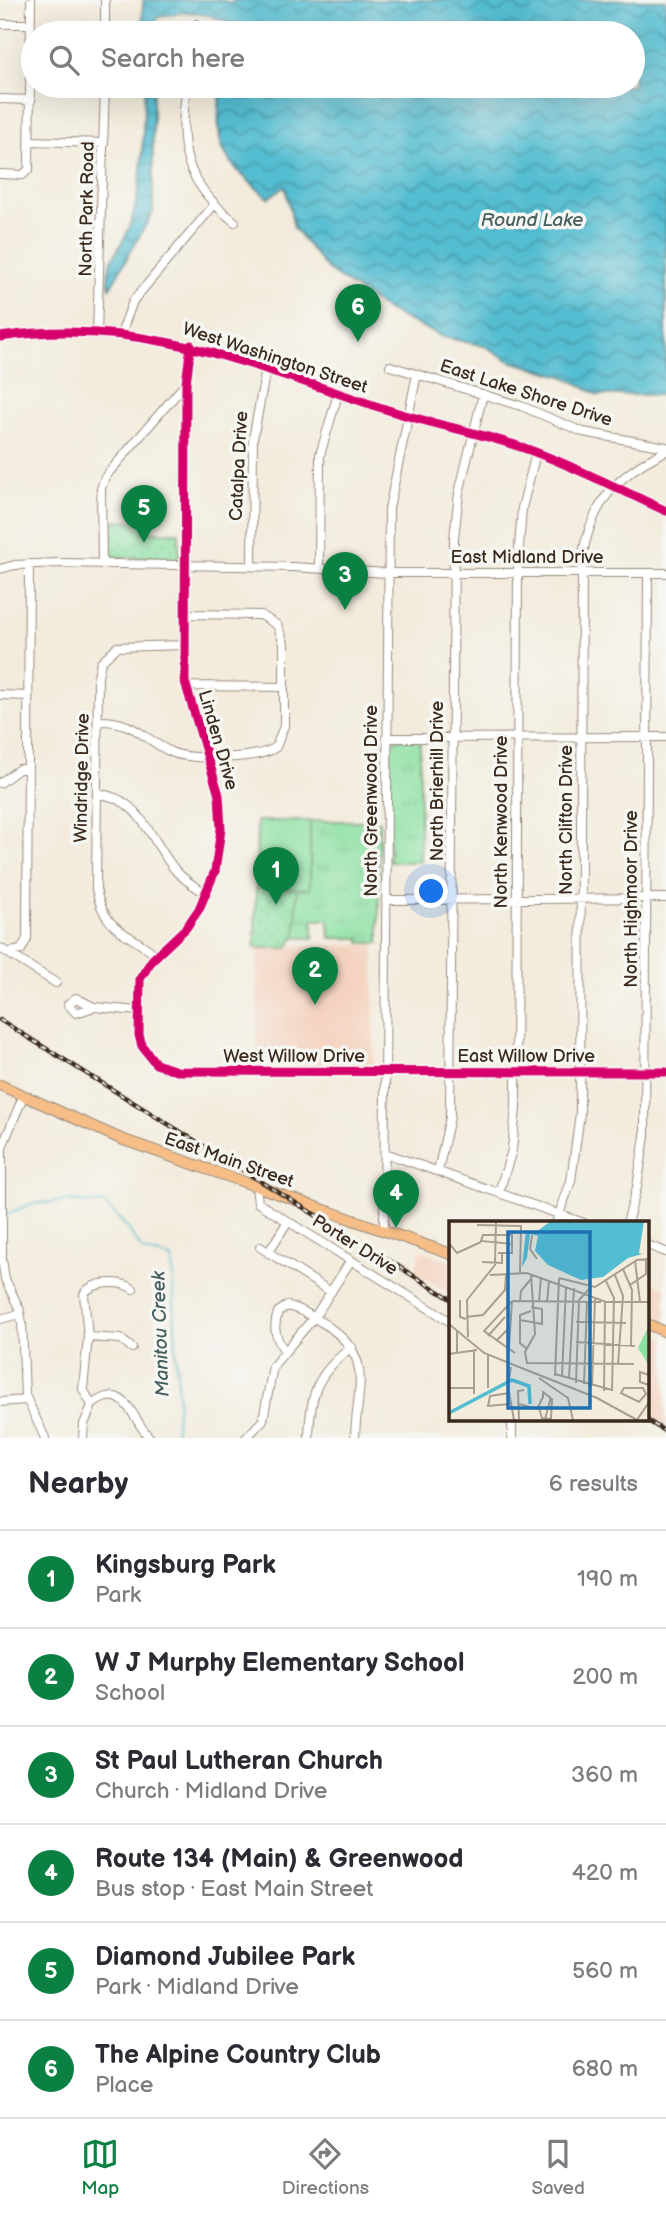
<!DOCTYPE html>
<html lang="en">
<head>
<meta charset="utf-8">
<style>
  :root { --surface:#fff; --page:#f7f7f7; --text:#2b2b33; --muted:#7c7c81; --line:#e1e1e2; --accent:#0b8043 }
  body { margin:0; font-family:"Balsamiq Sans",sans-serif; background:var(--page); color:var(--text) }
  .you { position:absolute; left:432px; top:892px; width:24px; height:24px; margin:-18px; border:5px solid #fff; border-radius:50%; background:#1a73e8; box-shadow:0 0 0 10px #1a73e833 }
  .badge { display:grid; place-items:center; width:46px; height:46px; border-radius:50%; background:var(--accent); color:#fff; font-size:23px; font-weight:700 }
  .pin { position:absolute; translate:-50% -58px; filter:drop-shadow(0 2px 4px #0008) }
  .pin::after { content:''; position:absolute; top:37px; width:24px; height:21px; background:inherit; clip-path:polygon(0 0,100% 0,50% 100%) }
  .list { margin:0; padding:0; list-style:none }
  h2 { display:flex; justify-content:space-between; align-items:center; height:91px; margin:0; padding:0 28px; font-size:30px }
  h2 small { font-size:23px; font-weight:400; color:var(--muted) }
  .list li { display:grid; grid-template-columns:46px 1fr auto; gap:21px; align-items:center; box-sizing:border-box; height:98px; padding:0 28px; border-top:2px solid var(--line) }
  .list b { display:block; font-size:26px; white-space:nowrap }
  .list p { margin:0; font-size:23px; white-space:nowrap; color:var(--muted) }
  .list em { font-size:23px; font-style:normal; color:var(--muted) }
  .icon { flex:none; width:38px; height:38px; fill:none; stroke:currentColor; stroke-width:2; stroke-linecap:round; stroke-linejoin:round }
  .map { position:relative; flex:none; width:666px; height:1438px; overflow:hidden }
  .search { position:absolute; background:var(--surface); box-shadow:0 7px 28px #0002; left:21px; right:21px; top:21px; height:77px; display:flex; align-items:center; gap:18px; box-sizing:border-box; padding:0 24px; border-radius:38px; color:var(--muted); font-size:26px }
  .sheet { height:679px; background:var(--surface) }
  nav { display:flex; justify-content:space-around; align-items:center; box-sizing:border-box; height:98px; border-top:2px solid var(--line); background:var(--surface); font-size:19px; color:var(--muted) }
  nav a { display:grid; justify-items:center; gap:4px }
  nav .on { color:var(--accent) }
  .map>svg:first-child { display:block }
  .built { fill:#f4d3c0 }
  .grass { fill:url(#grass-tufts); stroke:#638560; stroke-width:2 }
  .park { fill:url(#park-dots); stroke:#638560; stroke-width:2 }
  .garden { fill:#8be0a2; stroke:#638560; stroke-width:2 }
  .water { fill:url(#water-waves); stroke:#487478; stroke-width:2 }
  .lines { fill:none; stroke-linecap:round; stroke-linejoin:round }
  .stream { stroke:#54bdd1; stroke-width:2 }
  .minor-casing { stroke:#978a7c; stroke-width:10 }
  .major-casing { stroke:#978a7c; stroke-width:12 }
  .minor { stroke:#fff; stroke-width:8 }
  .major { stroke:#f6be86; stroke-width:10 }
  .rail-casing { stroke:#3b2a1e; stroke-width:4.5 }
  .rail { stroke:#f6f6f2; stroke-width:2; stroke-dasharray:5; stroke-linecap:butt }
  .cycleway-casing { stroke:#f6f6f2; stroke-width:13 }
  .cycleway { stroke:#d6006c; stroke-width:9 }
  .labels { text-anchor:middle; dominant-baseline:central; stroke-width:7; stroke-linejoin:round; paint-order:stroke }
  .street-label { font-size:18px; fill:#3b2a1e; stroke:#f6f6f2 }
  .water-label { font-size:19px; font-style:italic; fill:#445d5d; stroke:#f6f6f2 }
  .inset-river { fill:none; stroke:#54bdd1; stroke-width:3.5 }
  .inset-road { fill:none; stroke:#a99e8f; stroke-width:2 }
  .view { fill:#1f6fb2; fill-opacity:0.15; stroke:#1f6fb2; stroke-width:3.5 }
  .inset-edge { fill:none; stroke:#3b2a1e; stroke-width:3.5 }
</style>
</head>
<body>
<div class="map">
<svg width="666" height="1438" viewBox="0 0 666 1438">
  <defs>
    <pattern id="grass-tufts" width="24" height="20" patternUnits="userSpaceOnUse" patternTransform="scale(1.75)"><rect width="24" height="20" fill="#8be0a2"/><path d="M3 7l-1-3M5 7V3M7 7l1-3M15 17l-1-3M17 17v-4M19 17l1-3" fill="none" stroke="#79c08b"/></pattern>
    <pattern id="park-dots" width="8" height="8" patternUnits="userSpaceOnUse" patternTransform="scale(1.75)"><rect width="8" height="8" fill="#8be0a2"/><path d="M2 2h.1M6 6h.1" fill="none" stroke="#79c08b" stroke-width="1.8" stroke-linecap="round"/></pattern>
    <pattern id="water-waves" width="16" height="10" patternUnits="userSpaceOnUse" patternTransform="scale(1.75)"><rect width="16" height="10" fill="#54bdd1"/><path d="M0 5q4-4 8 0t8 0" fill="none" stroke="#479aa9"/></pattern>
  </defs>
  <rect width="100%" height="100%" fill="#f6f6f2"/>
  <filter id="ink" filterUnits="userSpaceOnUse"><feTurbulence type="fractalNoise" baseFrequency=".0143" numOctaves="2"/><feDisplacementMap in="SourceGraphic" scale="14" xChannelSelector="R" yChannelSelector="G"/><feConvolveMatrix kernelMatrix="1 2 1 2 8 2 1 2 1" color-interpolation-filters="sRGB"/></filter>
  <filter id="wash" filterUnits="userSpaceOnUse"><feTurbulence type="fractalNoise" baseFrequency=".00686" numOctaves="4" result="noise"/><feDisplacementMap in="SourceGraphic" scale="28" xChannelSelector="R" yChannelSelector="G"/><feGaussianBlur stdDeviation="1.57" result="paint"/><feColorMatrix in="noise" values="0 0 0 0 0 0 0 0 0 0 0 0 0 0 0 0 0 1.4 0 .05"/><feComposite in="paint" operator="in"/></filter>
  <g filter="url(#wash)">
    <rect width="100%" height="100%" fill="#f3ebdb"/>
    <path class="built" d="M374 945V1065H257V946Z
      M421 1250 451 1261V1294L414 1272Z
      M647 1281 666 1288V1326L647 1318Z
      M647 1331 666 1339V1427L647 1415Z"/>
    <path class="grass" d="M396 739H420V862H389V746Z
      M310 821H379V943H360V938H330L329 920H313V938H294L297 888H310Z"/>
    <path class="park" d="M110 521H144V532H179V558L114 557 110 553Z
      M256 888H297L296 935 287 948H255Z"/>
    <path class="garden" d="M257 821H310V889L256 888Z"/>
    <path class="water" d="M143 0H220L231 3 236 0H666V395H598L566 377 510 361 485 346 443 337 388 311 328 270 294 228 285 186 268 198C220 157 214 149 221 86H633V33H245L246 30C211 15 195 6 157 18L155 33H142Z
      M145 86H153V212L110 288C102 261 124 247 131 223 145 179 142 130 145 86Z"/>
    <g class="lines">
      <path class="stream" d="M4 1216 30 1204 67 1201 105 1204 127 1227 143 1251 172 1258 178 1398 175 1438"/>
    </g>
  </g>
  <g filter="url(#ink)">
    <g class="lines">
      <g class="minor-casing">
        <path id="minor" d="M0 24H31
          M105 33V0
          M195 33 197 24
          M187 86C177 147 185 183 235 222
          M0 99 31 100
          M30 141 104 143
          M0 174 23 175 29 169 31 1
          M97 333 105 86
          M121 334 133 301 214 205
          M191 345 186 383 185 682 219 795 221 829 215 871 199 909 186 928 152 960 140 979 139 1035 142 1046 156 1064 177 1071 666 1072
          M390 366 521 406 583 432 666 447
          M102 564 101 489 105 477 186 383
          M252 566 253 439 266 369
          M319 568 320 455 338 394
          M0 569 15 565 58 563 293 567 387 573H666
          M186 686 284 687
          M0 695 28 696
          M98 721C134 720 142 738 171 752 190 761 259 760 276 747L284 726V643L277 625 261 615 184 614
          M386 738 666 737
          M0 783 19 769H27
          M98 794C141 797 151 842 176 871 185 881 196 887 207 894
          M386 900 666 898
          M0 948 56 983
          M10 952 21 950 27 939 29 564
          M157 956C128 931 105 934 96 889L98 676 101 662 117 647 184 645
          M94 1007 76 1013 68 1004 76 998 94 1007 139 1011
          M23 1097 2 1147V1259L5 1279 19 1308 22 1323 25 1395 45 1438
          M385 1153 584 1223
          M438 1171 450 1117 454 538 459 493 483 394
          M256 1186 258 1203 451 1322
          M499 1192 512 1150 516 1108 518 561 522 508 536 453
          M556 1223 571 1181 580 1113 582 558C592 502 616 475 666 451
          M627 1223 637 1187 645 1136 648 573
          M384 1231 389 509 417 374
          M647 1245 666 1252
          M260 1247 331 1292
          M268 1253 288 1221
          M0 1319 20 1314
          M88 1337 121 1339 132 1348
          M284 1350C275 1337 273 1327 278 1312L287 1306C300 1308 315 1318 326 1325 376 1358 356 1388 355 1438
          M0 1402 26 1400
          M92 1405 83 1389 88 1337 84 1294C92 1281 121 1280 133 1289
          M512 1419V1438
          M83 1438 84 1424 92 1405C125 1378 133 1422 150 1438
          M246 1438 263 1420 273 1366 316 1315 351 1260
          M309 1438C310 1394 316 1374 352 1347"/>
      </g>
      <g class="major-casing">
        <path id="major" d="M0 337C142 316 251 365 382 408 432 425 485 433 535 452 580 469 623 491 666 511
          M0 1085 121 1139 451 1254
          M647 1324 666 1332"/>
      </g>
      <use href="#minor" class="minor"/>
      <use href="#major" class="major"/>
      <g class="rail-casing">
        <path id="rail" d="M0 1020 451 1299
          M645 1419 666 1432"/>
      </g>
      <use href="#rail" class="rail"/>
      <g class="cycleway-casing">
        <path id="cycleway" d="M0 337C142 316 251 365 382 408 432 425 485 433 535 452 580 469 623 491 666 511
          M191 345 186 383 185 682 219 795 221 829 215 871 199 909 186 928 152 960 140 979 139 1035 142 1046 156 1064 177 1071 666 1072"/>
      </g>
      <use href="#cycleway" class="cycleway"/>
    </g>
  </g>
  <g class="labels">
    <g class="street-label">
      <text transform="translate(87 209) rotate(-89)">North Park Road</text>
      <text transform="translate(275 358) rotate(18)">West Washington Street</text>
      <text transform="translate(526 393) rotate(18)">East Lake Shore Drive</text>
      <text transform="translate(239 466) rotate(-87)">Catalpa Drive</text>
      <text x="527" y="557">East Midland Drive</text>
      <text transform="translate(218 740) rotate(74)">Linden Drive</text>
      <text transform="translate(82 778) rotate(-89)">Windridge Drive</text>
      <text transform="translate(437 781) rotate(-90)">North Brierhill Drive</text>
      <text transform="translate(371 801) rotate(-90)">North Greenwood Drive</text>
      <text transform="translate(566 820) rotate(-90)">North Clifton Drive</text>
      <text transform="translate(501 822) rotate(-90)">North Kenwood Drive</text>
      <text transform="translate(631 899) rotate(-90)">North Highmoor Drive</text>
      <text x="294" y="1056">West Willow Drive</text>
      <text x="526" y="1056">East Willow Drive</text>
      <text transform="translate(229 1160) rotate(19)">East Main Street</text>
      <text transform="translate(355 1245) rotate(32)">Porter Drive</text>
    </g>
    <g class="water-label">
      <text x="532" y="220">Round Lake</text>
      <text transform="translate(161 1334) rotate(-92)">Manitou Creek</text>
    </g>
  </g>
  <g transform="translate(449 1221)">
    <rect width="200" height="200" fill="#f3ebdb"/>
    <path d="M199 106V143L189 127Z" fill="#8be0a2"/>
    <path d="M102 0H195L190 32 193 33 179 37 154 56 132 59 99 44 86 30 89 15 81 13 78 37 73 46 77 10 87 11Z" fill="#54bdd1"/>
    <path class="inset-river" d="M0 192 63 159 80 165 81 183"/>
    <path class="inset-road" d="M28 4 72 5 71 52M83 14 81 28 88 38M0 22 8 32 32 21M63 23 32 20 34 14H63M49 32H63V11M186 40 191 81M33 41 53 42V32M174 48 183 69 182 125M82 53 86 113 76 131 78 142 185 143M41 54 78 52 157 81H200M166 54 174 75 169 143M110 57 146 66 188 39 200 38M181 64 197 53V38M11 79V96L17 98M63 80 152 81M63 80 35 110 66 132M71 80 72 70 82 58M90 81 92 56M98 81 100 60M17 96 34 94 56 69 57 53M71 99 93 103V88L82 86M127 101 177 102M0 103 35 132 148 177 188 199M8 110V131M39 115 56 96M19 116 18 79 46 44 47 0M47 120 62 105M127 121 186 125M60 128 63 80M78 128 71 122V94L82 90M0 133 28 129M39 134V167M62 146 59 165 65 199M106 153 163 169 165 77 157 60M200 154 191 151V161L200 164M106 155 110 57M113 155 117 66M90 157 119 177 124 199M120 157 125 67M127 162 130 79 142 66M135 163 138 81M143 165 146 78M0 167H25M194 167 197 173 190 181 172 172 175 167ZM155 170 156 80M61 172 41 175 39 185 62 183M25 173V128M70 183 88 188 94 176M90 187 93 197 102 198 103 178 94 171V177M70 198 69 170 75 169M96 198 102 176M188 199 200 181"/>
    <path class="view" d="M59 11H141V187H59Z"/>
    <rect width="200" height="200" class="inset-edge"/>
  </g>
</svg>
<div class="you"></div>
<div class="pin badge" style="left:276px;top:905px">1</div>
<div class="pin badge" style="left:315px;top:1005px">2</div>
<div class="pin badge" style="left:345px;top:610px">3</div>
<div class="pin badge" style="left:396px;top:1228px">4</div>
<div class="pin badge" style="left:144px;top:543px">5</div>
<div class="pin badge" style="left:358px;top:342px">6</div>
<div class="search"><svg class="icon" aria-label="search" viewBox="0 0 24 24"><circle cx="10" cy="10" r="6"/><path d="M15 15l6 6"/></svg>Search here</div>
</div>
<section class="sheet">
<h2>Nearby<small>6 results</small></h2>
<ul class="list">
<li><span class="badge">1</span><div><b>Kingsburg Park</b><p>Park</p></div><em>190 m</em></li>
<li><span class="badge">2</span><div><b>W J Murphy Elementary School</b><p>School</p></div><em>200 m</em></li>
<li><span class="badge">3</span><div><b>St Paul Lutheran Church</b><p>Church · Midland Drive</p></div><em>360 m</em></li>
<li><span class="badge">4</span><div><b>Route 134 (Main) &amp; Greenwood</b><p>Bus stop · East Main Street</p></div><em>420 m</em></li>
<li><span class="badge">5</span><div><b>Diamond Jubilee Park</b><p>Park · Midland Drive</p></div><em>560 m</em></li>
<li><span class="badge">6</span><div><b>The Alpine Country Club</b><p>Place</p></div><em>680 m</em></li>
</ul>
</section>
<nav>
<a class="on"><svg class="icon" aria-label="map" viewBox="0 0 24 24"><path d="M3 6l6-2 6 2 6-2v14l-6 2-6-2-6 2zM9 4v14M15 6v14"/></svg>Map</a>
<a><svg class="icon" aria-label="directions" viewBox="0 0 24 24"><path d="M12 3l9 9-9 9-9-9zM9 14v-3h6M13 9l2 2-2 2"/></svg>Directions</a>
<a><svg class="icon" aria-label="saved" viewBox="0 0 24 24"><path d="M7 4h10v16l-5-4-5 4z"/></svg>Saved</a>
</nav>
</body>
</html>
